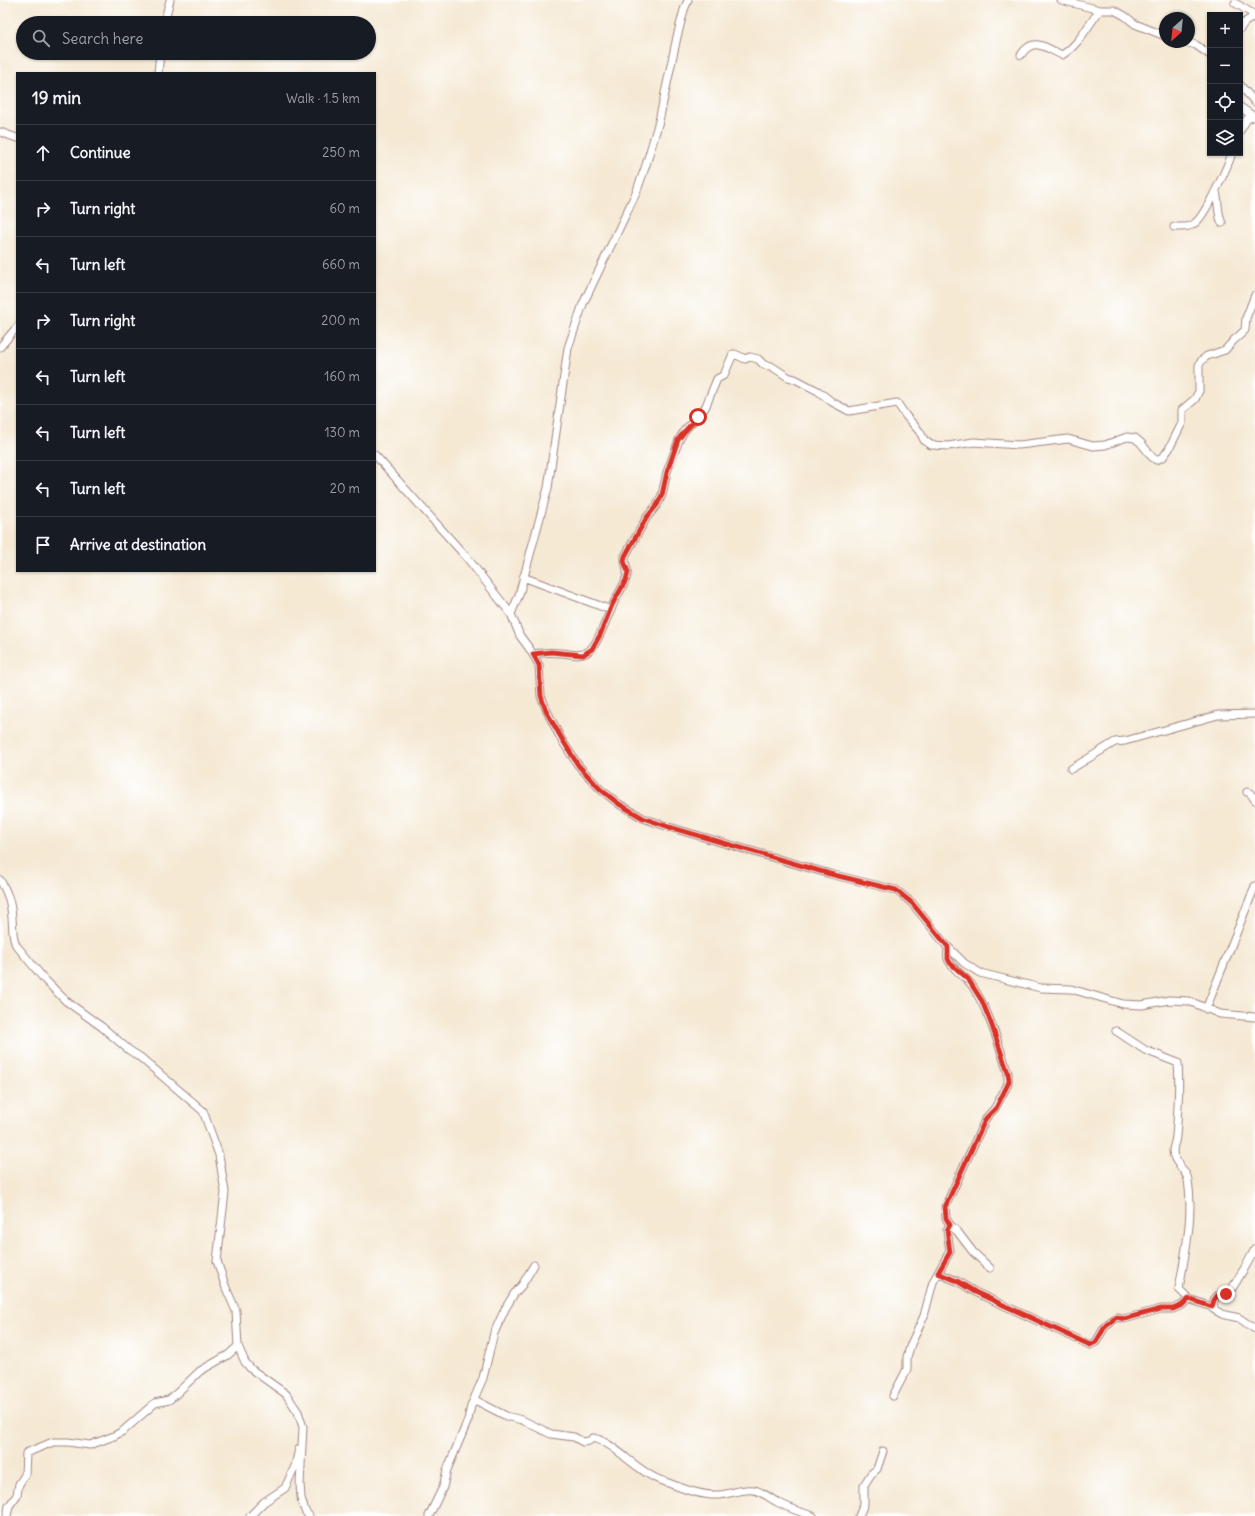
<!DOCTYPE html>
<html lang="en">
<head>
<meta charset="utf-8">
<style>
  :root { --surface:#171b24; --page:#242831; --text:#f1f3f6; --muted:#9ea1a6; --line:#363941 }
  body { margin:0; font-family:Delius,sans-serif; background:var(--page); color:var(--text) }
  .controls { position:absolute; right:12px; top:12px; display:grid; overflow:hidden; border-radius:0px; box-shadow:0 1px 3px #0004 }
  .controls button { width:36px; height:36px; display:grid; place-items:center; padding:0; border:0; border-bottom:1px solid var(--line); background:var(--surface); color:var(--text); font:20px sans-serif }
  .compass { position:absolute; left:1159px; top:12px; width:36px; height:36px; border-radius:50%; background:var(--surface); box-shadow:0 1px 3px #0004; rotate:207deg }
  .stop { position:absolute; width:12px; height:12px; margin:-9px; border:3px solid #d93025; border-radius:50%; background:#fff }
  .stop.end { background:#d93025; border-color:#fff; box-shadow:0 1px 4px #0008 }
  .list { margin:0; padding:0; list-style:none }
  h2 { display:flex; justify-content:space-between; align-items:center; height:52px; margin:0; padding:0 16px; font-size:17px }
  h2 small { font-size:13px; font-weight:400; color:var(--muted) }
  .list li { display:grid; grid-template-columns:26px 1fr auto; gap:12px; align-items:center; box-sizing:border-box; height:56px; padding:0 16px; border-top:1px solid var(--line) }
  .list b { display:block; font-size:15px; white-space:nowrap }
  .list em { font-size:13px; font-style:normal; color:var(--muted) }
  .icon { flex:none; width:22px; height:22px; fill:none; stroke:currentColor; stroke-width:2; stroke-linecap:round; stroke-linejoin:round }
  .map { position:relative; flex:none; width:1255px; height:1516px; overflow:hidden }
  .search { position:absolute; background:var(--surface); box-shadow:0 1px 3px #0004; left:16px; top:16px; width:360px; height:44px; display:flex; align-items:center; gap:10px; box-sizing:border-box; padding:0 14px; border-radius:22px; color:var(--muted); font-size:15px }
  .panel { position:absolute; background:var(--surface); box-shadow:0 1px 3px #0004; left:16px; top:72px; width:360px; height:500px; border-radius:0px }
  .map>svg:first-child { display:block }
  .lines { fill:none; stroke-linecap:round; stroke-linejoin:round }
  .street-casing { stroke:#a08480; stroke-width:9 }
  .street { stroke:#fff; stroke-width:7 }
  .route { stroke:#d93025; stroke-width:5 }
</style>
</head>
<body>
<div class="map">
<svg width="1255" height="1516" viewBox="0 0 1255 1516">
  <rect width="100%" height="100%" fill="#fff"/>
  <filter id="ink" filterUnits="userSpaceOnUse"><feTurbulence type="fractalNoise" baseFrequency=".025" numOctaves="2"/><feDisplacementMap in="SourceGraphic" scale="8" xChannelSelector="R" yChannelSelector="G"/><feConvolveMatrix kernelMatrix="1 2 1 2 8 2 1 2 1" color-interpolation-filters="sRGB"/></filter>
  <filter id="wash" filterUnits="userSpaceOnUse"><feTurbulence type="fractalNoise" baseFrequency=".012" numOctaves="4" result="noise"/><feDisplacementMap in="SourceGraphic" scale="16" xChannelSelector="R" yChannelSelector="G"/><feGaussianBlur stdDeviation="0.9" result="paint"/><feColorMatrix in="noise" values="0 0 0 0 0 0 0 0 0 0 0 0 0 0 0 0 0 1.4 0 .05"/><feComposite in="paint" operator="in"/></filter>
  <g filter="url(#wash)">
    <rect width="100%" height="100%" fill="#f5e9d4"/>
  </g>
  <g filter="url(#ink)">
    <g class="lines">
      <g class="street-casing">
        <path id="street" d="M1061 0 1100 10H1114L1125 16 1135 24 1165 36
          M1235 3 1255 15
          M164 23 170 0
          M1240 29 1244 23 1255 15
          M1185 42 1196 45 1210 55
          M1021 55C1033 36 1046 48 1062 55 1079 45 1088 25 1100 10
          M158 73 160 53
          M1240 85 1255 102
          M1240 107 1253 116
          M1240 131 1247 119 1255 116
          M0 132 17 138
          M1216 192C1219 202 1217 213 1222 223
          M1174 227C1182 227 1189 228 1195 223 1205 216 1228 166 1232 153
          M0 347 17 327
          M375 455 468 559 511 614 520 636 529 648 539 665 541 696 547 711 561 739 578 765 600 789 619 804 643 818 669 827 830 874 896 890 912 903 945 944 964 963 980 973 1041 988 1071 989 1123 1004 1142 1005 1169 1000 1189 1001 1220 1014 1255 1017
          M523 577 611 610C614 598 625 587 627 575 628 568 624 563 625 556L647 517 657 505 662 495 667 472 679 440 684 431 705 408 717 379 724 375 733 354H735L745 359 750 357 758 359 764 365 771 366 788 377 795 379 818 391 832 402 849 411 897 403 906 416 920 432 924 440 931 445 948 446 974 442 1019 445 1068 439 1093 446 1105 445 1127 437 1135 438 1141 443 1152 457 1156 460 1163 457 1169 449 1182 423V410L1195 399 1199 391V365L1202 360 1207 356 1225 350 1234 340 1241 334 1245 330 1246 318 1255 295
          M511 614 519 595 548 488 568 348 583 304 636 193 646 165 659 121 677 37 684 10 688 0
          M533 654C543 652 552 652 562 653 573 654 582 658 591 649 599 641 605 621 611 610
          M1071 769 1115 742 1125 741 1218 715 1255 714
          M1247 792 1250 793 1255 800
          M0 880C8 893 11 903 12 918 13 927 12 937 16 945L44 979 66 1001 102 1027 129 1050 140 1057 203 1111 219 1155 225 1192 217 1261 226 1288 236 1311 238 1346 245 1362 251 1369 286 1394 298 1412 303 1427 300 1484 301 1498 305 1511 309 1516
          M948 947C948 951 947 955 948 959 952 970 967 977 973 987 990 1013 998 1043 1008 1073V1084L995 1108 986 1118 945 1207 946 1218 950 1225
          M1206 1009 1255 886
          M1116 1031 1145 1050 1178 1063C1180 1087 1178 1112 1176 1136 1176 1141 1173 1146 1173 1151 1173 1163 1187 1170 1188 1180 1194 1217 1185 1253 1179 1289L1189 1299 1212 1307
          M1255 1249 1247 1264 1230 1292 1226 1294 1217 1296 1214 1300 1213 1309 1222 1314 1239 1318 1255 1329
          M990 1268 973 1252 957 1231 950 1225 947 1230 950 1251 938 1273 957 1281 975 1292 1090 1345 1096 1342 1106 1325 1117 1317 1124 1319 1161 1309H1173L1182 1305 1189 1299
          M893 1396 907 1369V1357L911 1344 924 1316 933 1282 938 1273
          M475 1398V1400L506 1416 522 1420 551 1434 574 1437 583 1442 589 1441 593 1438C614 1442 636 1471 660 1480 678 1486 698 1496 719 1495 731 1494 742 1488 754 1490 764 1492 770 1499 779 1503 791 1509 800 1512 813 1516
          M7 1516 9 1506 17 1495 19 1484 25 1475 26 1453 53 1442H68L90 1445 114 1436 123 1431 155 1403 169 1400 176 1394 200 1371 228 1355 238 1346
          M250 1516 264 1502 285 1488 295 1466 299 1449
          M429 1516 443 1487 447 1470 468 1420 471 1406 483 1378 494 1333 505 1309 514 1294 522 1285 534 1265
          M859 1516 864 1504V1485L871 1474 877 1469 883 1451"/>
      </g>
      <use href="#street" class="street"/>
    </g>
  </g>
  <g class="lines" filter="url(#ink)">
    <path class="route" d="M698 417 684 432 678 440 667 472 662 495 657 505 647 517 625 556 624 561 628 572 626 580 612 605 600 635 592 649 583 655 551 652 533 654 539 665 541 696 546 711 562 739 578 765 600 789 619 804 643 818 669 827 830 874 896 890 912 903 948 947V959L950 963 968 979 982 1001 991 1023 1008 1073 1009 1081 1008 1084 996 1108 986 1118 945 1207 946 1218 950 1225 947 1230 950 1252 938 1273 957 1281 975 1292 1090 1345 1096 1342 1106 1325 1117 1317 1124 1319 1161 1309H1173L1182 1305 1189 1299 1212 1307 1214 1300 1217 1296 1226 1294"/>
  </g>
</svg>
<div class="controls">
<button>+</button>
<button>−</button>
<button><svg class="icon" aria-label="locate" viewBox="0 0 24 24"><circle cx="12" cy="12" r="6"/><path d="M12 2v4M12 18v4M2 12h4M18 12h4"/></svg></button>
<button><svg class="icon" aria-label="layers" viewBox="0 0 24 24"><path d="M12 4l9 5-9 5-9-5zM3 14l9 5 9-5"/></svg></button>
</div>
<svg class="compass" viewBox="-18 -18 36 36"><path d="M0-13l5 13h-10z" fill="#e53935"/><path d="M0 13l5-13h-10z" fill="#9ea1a6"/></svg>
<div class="stop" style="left:698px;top:417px"></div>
<div class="stop end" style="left:1226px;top:1294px"></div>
<div class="search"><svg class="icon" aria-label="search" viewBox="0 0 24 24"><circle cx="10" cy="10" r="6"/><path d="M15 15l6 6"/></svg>Search here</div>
<section class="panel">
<h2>19 min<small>Walk · 1.5 km</small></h2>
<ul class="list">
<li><svg class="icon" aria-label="ahead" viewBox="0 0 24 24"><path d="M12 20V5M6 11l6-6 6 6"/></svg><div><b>Continue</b></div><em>250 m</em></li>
<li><svg class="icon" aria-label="right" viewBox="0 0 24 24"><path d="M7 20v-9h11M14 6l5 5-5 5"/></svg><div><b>Turn right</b></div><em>60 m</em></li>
<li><svg class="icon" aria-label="left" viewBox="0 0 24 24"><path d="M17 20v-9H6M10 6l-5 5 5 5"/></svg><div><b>Turn left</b></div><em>660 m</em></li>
<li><svg class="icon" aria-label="right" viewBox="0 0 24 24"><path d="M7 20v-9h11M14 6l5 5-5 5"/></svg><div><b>Turn right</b></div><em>200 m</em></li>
<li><svg class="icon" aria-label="left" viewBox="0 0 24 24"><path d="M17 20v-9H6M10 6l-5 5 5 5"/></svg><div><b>Turn left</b></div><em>160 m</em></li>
<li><svg class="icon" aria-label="left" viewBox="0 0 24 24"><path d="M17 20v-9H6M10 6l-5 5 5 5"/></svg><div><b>Turn left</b></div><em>130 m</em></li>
<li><svg class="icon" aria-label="left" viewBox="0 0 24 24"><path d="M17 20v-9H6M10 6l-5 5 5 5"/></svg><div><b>Turn left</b></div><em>20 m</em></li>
<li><svg class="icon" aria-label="arrive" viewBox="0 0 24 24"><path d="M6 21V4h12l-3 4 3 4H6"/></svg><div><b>Arrive at destination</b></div></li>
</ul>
</section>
</div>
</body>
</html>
